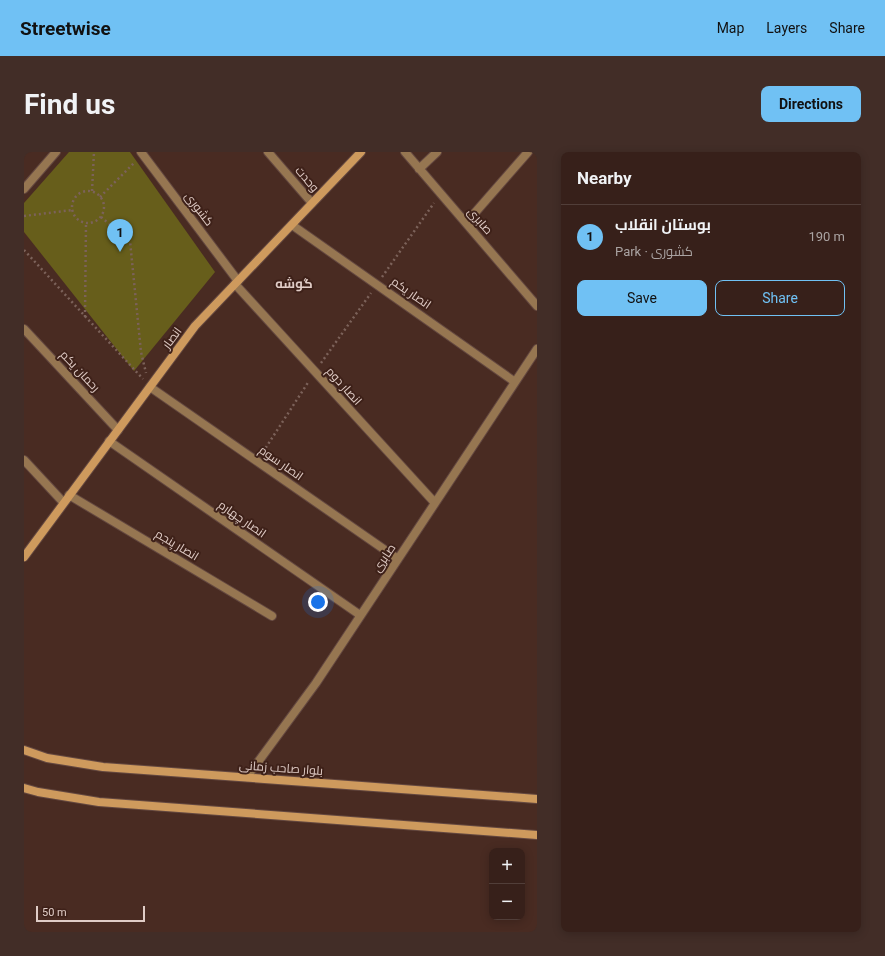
<!DOCTYPE html>
<html lang="en">
<head>
<meta charset="utf-8">
<style>
  :root { --surface:#37201a; --page:#422d27; --text:#f1f3f6; --muted:#aaa3a2; --line:#513e39; --accent:#70c1f4 }
  body { margin:0; font-family:Roboto,Cairo,sans-serif; background:var(--page); color:var(--text) }
  .controls { position:absolute; right:12px; bottom:12px; display:grid; overflow:hidden; border-radius:8px; box-shadow:0 2px 10px #0003 }
  .controls button { width:36px; height:36px; display:grid; place-items:center; padding:0; border:0; border-bottom:1px solid var(--line); background:var(--surface); color:var(--text); font:20px sans-serif }
  .scale { position:absolute; left:12px; bottom:10px; width:109px; box-sizing:border-box; padding-left:4px; border:2px solid #e0ccc6; border-top:0; font-size:11px; line-height:14px; white-space:nowrap; color:#e0ccc6; -webkit-text-stroke:3px #3e2119; paint-order:stroke }
  .you { position:absolute; left:294px; top:450px; width:14px; height:14px; margin:-10px; border:3px solid #fff; border-radius:50%; background:#1a73e8; box-shadow:0 0 0 6px #1a73e833 }
  .badge { display:grid; place-items:center; width:26px; height:26px; border-radius:50%; background:var(--accent); color:#111; font-size:13px; font-weight:700 }
  .pin { position:absolute; translate:-50% -33px; filter:drop-shadow(0 1px 2px #0008) }
  .pin::after { content:''; position:absolute; top:21px; width:14px; height:12px; background:inherit; clip-path:polygon(0 0,100% 0,50% 100%) }
  .list { margin:0; padding:0; list-style:none }
  h2 { display:flex; justify-content:space-between; align-items:center; height:52px; margin:0; padding:0 16px; font-size:17px }
  h2 small { font-size:13px; font-weight:400; color:var(--muted) }
  .list li { display:grid; grid-template-columns:26px 1fr auto; gap:12px; align-items:center; box-sizing:border-box; height:64px; padding:0 16px; border-top:1px solid var(--line) }
  .list b { display:block; font-size:15px; white-space:nowrap }
  .list p { margin:0; font-size:13px; white-space:nowrap; color:var(--muted) }
  .list em { font-size:13px; font-style:normal; color:var(--muted) }
  .actions { display:flex; gap:8px; padding:12px 16px }
  .actions a { flex:1; padding:9px 0; border:1px solid var(--accent); border-radius:8px; text-align:center; font-size:14px; color:var(--accent) }
  .actions .main { background:var(--accent); color:#111 }
  .map { position:relative; flex:none; width:513px; height:780px; overflow:hidden; border-radius:8px }
  header { display:flex; align-items:center; gap:24px; box-sizing:border-box; height:56px; padding:0 20px; background:var(--accent); color:#111 }
  header strong { font-size:19px }
  nav { display:flex; gap:22px; margin-inline-start:auto; font-size:14px }
  .intro { display:flex; align-items:center; justify-content:space-between; box-sizing:border-box; height:96px; padding:0 24px }
  h1 { margin:0; font-size:28px }
  .button { padding:10px 18px; border-radius:8px; background:var(--accent); color:#111; font-size:14px; font-weight:700 }
  main { display:flex; gap:24px; padding:0 24px }
  aside { flex:1; background:var(--surface); border-radius:8px; box-shadow:0 2px 10px #0003 }
  .map>svg:first-child { display:block }
  .green { fill:#675e1b }
  .lines { fill:none; stroke-linecap:round; stroke-linejoin:round }
  .street-casing { stroke:#644840; stroke-width:10 }
  .secondary-casing { stroke:#644840; stroke-width:10 }
  .path { stroke:#7c625a; stroke-width:2.5; stroke-dasharray:2 3; stroke-linecap:butt }
  .street { stroke:#967651; stroke-width:8 }
  .secondary { stroke:#ce9a5d; stroke-width:8 }
  .labels { text-anchor:middle; dominant-baseline:central; stroke-width:4; stroke-linejoin:round; paint-order:stroke }
  .street-label { font-size:12px; fill:#e0ccc6; stroke:#3e2119 }
  .neighbourhood-label { font-size:13px; font-weight:bold; fill:#e0ccc6; stroke:#3e2119 }
</style>
</head>
<body>
<header>
<strong>Streetwise</strong>
<nav><a>Map</a><a>Layers</a><a>Share</a></nav>
</header>
<div class="intro"><h1>Find us</h1><a class="button">Directions</a></div>
<main>
<div class="map">
<svg width="513" height="780" viewBox="0 0 513 780">
  <rect width="100%" height="100%" fill="#492b22"/>
  <path class="green" d="M45 0H106L191 120 110 219 0 80V51Z"/>
  <g class="lines">
    <g class="street-casing">
      <path id="street" d="M117 0 214 129
        M244 0 288 51
        M381 0 513 154
        M395 17 413 0
        M0 37 32 0
        M442 71 504 0
        M268 73 491 230
        M211 132 411 351
        M0 177 94 278
        M126 235 374 407
        M85 289 336 463
        M0 308 39 350
        M45 343 248 464
        M223 625 292 531 513 197"/>
    </g>
    <g class="secondary-casing">
      <path id="secondary" d="M0 405 171 174 337 0
        M0 598 23 606 79 615 513 647
        M0 636 14 640 75 650 513 683"/>
    </g>
    <path class="path" d="M48 55a16 16 0 1 1 32 0a16 16 0 1 1-32 0Z
      M68 39 70 0
      M76 45 111 10
      M0 64 48 58
      M77 65 106 89 117 200 122 221
      M0 98 119 227
      M358 125 410 51
      M61 165 62 71
      M297 211 347 141
      M239 300 285 229"/>
    <use href="#street" class="street"/>
    <use href="#secondary" class="secondary"/>
  </g>
  <g class="labels">
    <g class="street-label">
      <text transform="translate(283 27) rotate(49)">وحدت</text>
      <text transform="translate(175 57) rotate(53)">کشوری</text>
      <text transform="translate(456 69) rotate(49)">صابری</text>
      <text transform="translate(387 141) rotate(35)">انصار یکم</text>
      <text transform="translate(148 186) rotate(-53)">انصار</text>
      <text transform="translate(56 219) rotate(47)">رحمان یکم</text>
      <text transform="translate(320 234) rotate(48)">انصار دوم</text>
      <text transform="translate(257 311) rotate(35)">انصار سوم</text>
      <text transform="translate(218 367) rotate(35)">انصار چهارم</text>
      <text transform="translate(153 393) rotate(31)">انصار پنجم</text>
      <text transform="translate(360 406) rotate(-56)">صابری</text>
      <text transform="translate(257 616) rotate(4)">بلوار صاحب زمانی</text>
    </g>
    <g class="neighbourhood-label">
      <text x="270" y="131">گوشه</text>
    </g>
  </g>
</svg>
<div class="controls">
<button>+</button>
<button>−</button>
</div>
<div class="scale">50 m</div>
<div class="you"></div>
<div class="pin badge" style="left:96px;top:100px">1</div>
</div>
<aside>
<h2>Nearby<small></small></h2>
<ul class="list">
<li><span class="badge">1</span><div><b>بوستان انقلاب</b><p>Park · کشوری</p></div><em>190 m</em></li>
</ul>
<div class="actions"><a class="main">Save</a><a>Share</a></div>
</aside>
</main>
</body>
</html>
